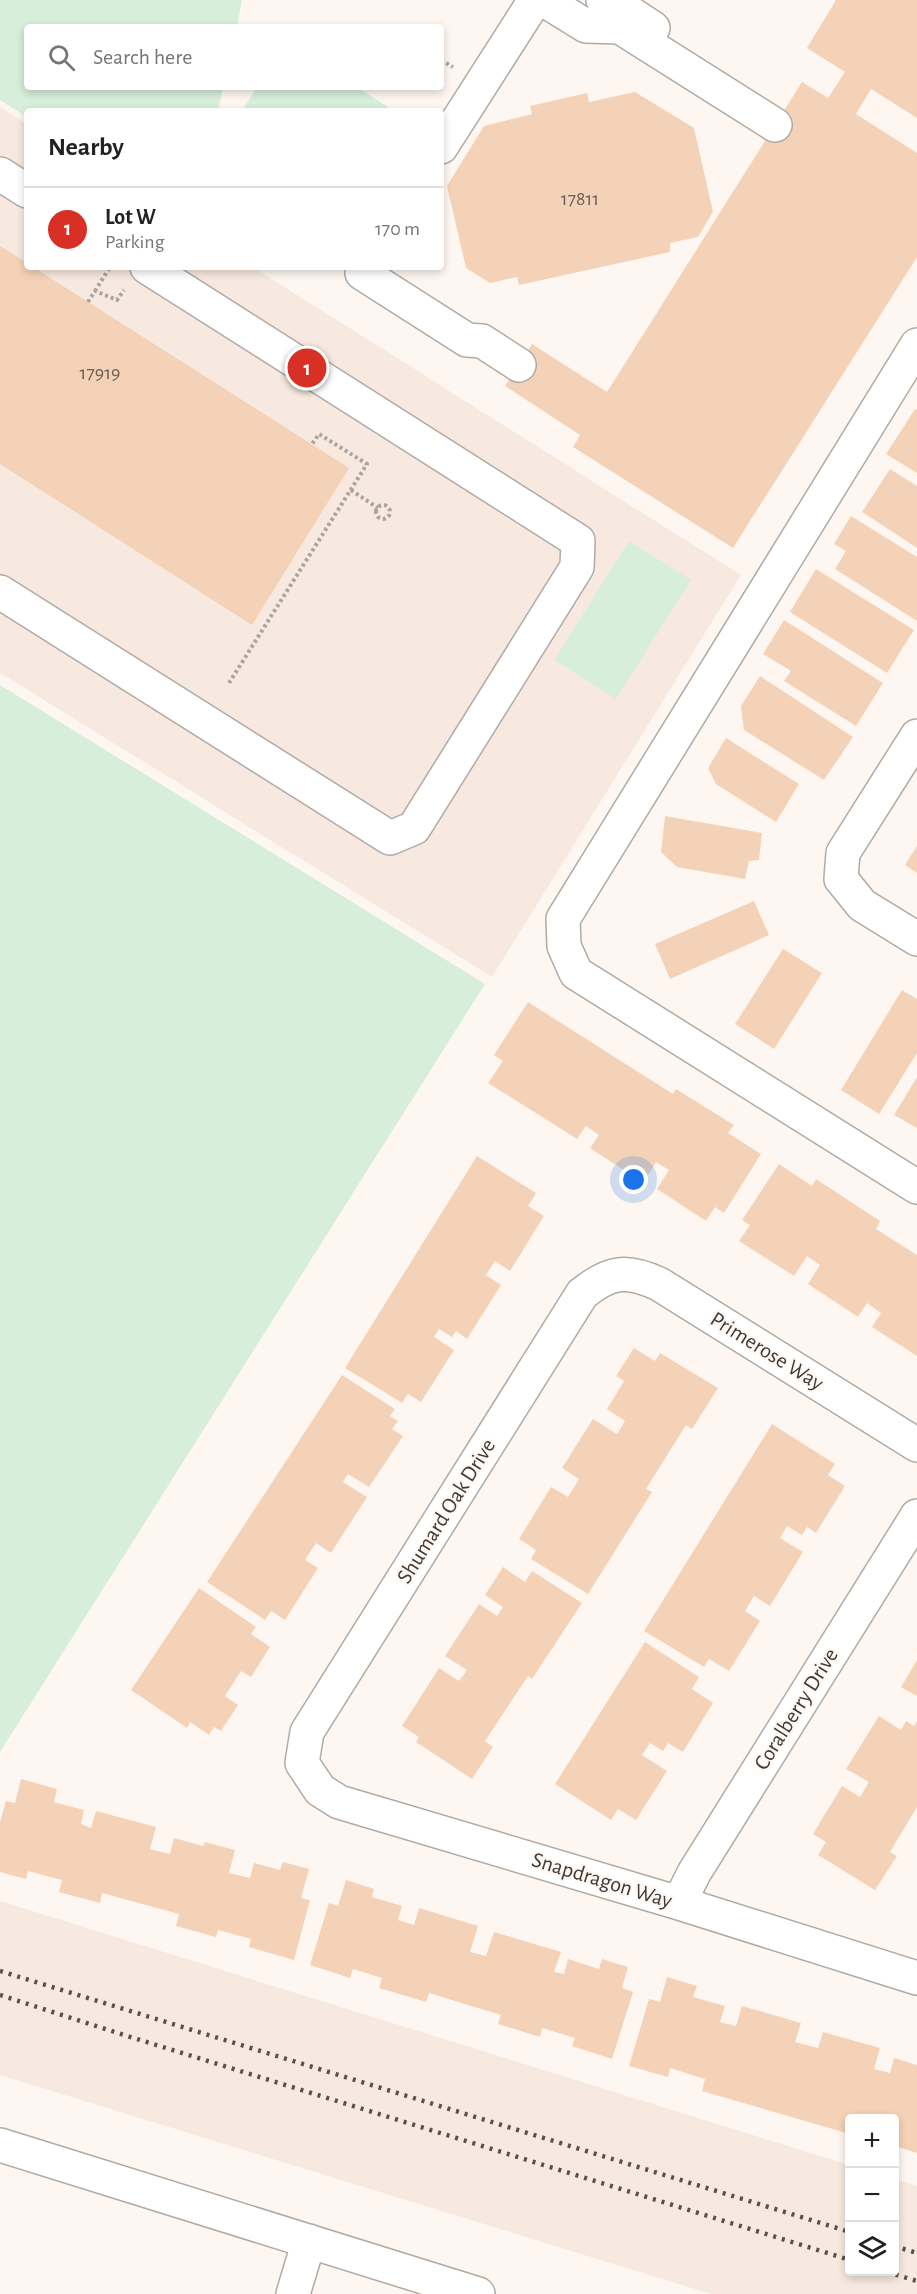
<!DOCTYPE html>
<html lang="en">
<head>
<meta charset="utf-8">
<style>
  :root { --surface:#fff; --page:#f2f2f2; --text:#222; --muted:#767676; --line:#e0e0e0; --accent:#d93025 }
  body { margin:0; font-family:"Alegreya Sans",sans-serif; background:var(--page); color:var(--text) }
  .controls { position:absolute; right:18px; bottom:18px; display:grid; overflow:hidden; border-radius:6px; box-shadow:0 3px 9px #0003 }
  .controls button { width:54px; height:54px; display:grid; place-items:center; padding:0; border:0; border-bottom:2px solid var(--line); background:var(--surface); color:var(--text); font:30px sans-serif }
  .you { position:absolute; left:634px; top:1180px; width:21px; height:21px; margin:-15px; border:4px solid #fff; border-radius:50%; background:#1a73e8; box-shadow:0 0 0 9px #1a73e833 }
  .badge { display:grid; place-items:center; width:39px; height:39px; border-radius:50%; background:var(--accent); color:#fff; font-size:20px; font-weight:700 }
  .pin { position:absolute; translate:-50% -50%; border:3px solid #fff; box-shadow:0 2px 6px #0006 }
  .list { margin:0; padding:0; list-style:none }
  h2 { display:flex; justify-content:space-between; align-items:center; height:78px; margin:0; padding:0 24px; font-size:26px }
  h2 small { font-size:20px; font-weight:400; color:var(--muted) }
  .list li { display:grid; grid-template-columns:39px 1fr auto; gap:18px; align-items:center; box-sizing:border-box; height:84px; padding:0 24px; border-top:2px solid var(--line) }
  .list b { display:block; font-size:22px; white-space:nowrap }
  .list p { margin:0; font-size:20px; white-space:nowrap; color:var(--muted) }
  .list em { font-size:20px; font-style:normal; color:var(--muted) }
  .icon { flex:none; width:33px; height:33px; fill:none; stroke:currentColor; stroke-width:2; stroke-linecap:round; stroke-linejoin:round }
  .map { position:relative; flex:none; width:917px; height:2294px; overflow:hidden }
  .search { position:absolute; background:var(--surface); box-shadow:0 3px 9px #0003; left:24px; top:24px; width:420px; height:66px; display:flex; align-items:center; gap:15px; box-sizing:border-box; padding:0 21px; border-radius:6px; color:var(--muted); font-size:22px }
  .panel { position:absolute; background:var(--surface); box-shadow:0 3px 9px #0003; left:24px; top:108px; width:420px; height:162px; border-radius:6px }
  .map>svg:first-child { display:block }
  .built { fill:#f7e9df }
  .green { fill:#d6eeda }
  .building { fill:#f4d2b7 }
  .lines { fill:none; stroke-linecap:round; stroke-linejoin:round }
  .minor-casing { stroke:#b1aaa4; stroke-width:36 }
  .path { stroke:#a9a4a0; stroke-width:4; stroke-dasharray:3 3; stroke-linecap:butt }
  .minor { stroke:#fff; stroke-width:33 }
  .rail { stroke:#55514f; stroke-width:4.5; stroke-dasharray:3 6; stroke-linecap:butt }
  .labels { text-anchor:middle; dominant-baseline:central; stroke-width:4.5; stroke-linejoin:round; paint-order:stroke }
  .number-label { font-size:20px; fill:#6a5f57 }
  .street-label { font-size:22px; fill:#3c3937; stroke:#fef7f1 }
</style>
</head>
<body>
<div class="map">
<svg width="917" height="2294" viewBox="0 0 917 2294">
  <rect width="100%" height="100%" fill="#fef7f1"/>
  <path class="built" d="M0 107 27 124V267H253L741 575 492 977 0 673Z
    M0 1901 849 2165 850 2272H894L895 2179 917 2186V2294H711L0 2075Z"/>
  <path class="green" d="M0 0H242L237 27H27V87H223L218 111H27V117L0 100Z
    M257 87H357L394 111H242Z
    M629 541 691 580 616 699 554 660Z
    M0 685 485 984 0 1752Z"/>
  <path class="building" d="M836 0H917V118L871 89 856 114 917 153V257L733 548 573 447 580 435 505 386 532 344 607 392 802 82 828 98 845 72 807 48Z
    M635 92 694 128 713 212 698 237 670 243V252L519 285 517 277 490 283 466 268 447 186 484 126 532 114 530 106 587 93 589 102Z
    M0 246 27 263V267H33L349 468 252 625 0 464Z
    M915 409 917 410V473L886 454Z
    M890 469 917 486V548L862 512Z
    M851 516 917 557V621L835 569 846 551 834 544Z
    M816 569 914 630 887 673 790 612Z
    M784 620 883 683 856 726 784 681 791 671 763 654Z
    M760 676 853 737 824 780 744 730 741 706Z
    M726 738 799 784 776 822 716 784 708 768Z
    M665 816 762 833 759 860 749 861 745 879 677 867 661 852Z
    M917 846V873L905 865Z
    M754 901 769 935 670 979 655 944Z
    M783 949 822 973 774 1049 735 1024Z
    M902 990 917 999V1053L879 1114 841 1090Z
    M528 1002 673 1094 676 1089 734 1125 728 1133 761 1154 724 1213 715 1207 706 1221 657 1189 669 1170 656 1162 648 1175 640 1170 636 1178 590 1148 599 1135 586 1126 577 1139 488 1083 503 1061 494 1055Z
    M917 1077V1128L894 1115Z
    M477 1156 536 1193 528 1206 544 1216 510 1271 495 1261 486 1275 501 1285 467 1339 456 1331 452 1337 439 1329 434 1337 454 1350 421 1402 408 1394 402 1403 345 1368Z
    M779 1164 812 1186 816 1179 880 1221 876 1229 917 1255V1356L872 1327 881 1313 867 1303 858 1317 808 1284 820 1265 807 1256 794 1276 739 1241 750 1225 742 1220Z
    M634 1348 655 1361 660 1353 718 1388 692 1429 686 1425 646 1489 652 1492 588 1594 531 1559 536 1550 519 1539 551 1487 568 1497 579 1479 562 1468 593 1419 617 1434 625 1421 607 1409 624 1381 616 1376Z
    M342 1375 395 1409 390 1416 398 1421 392 1429 403 1436 369 1487 348 1474 343 1482 367 1497 331 1553 316 1543 305 1560 318 1568 285 1620 271 1611 265 1620 207 1582Z
    M772 1424 835 1464 828 1475 845 1486 816 1533 807 1527 802 1535 787 1526 780 1538 803 1552 770 1606 754 1596 745 1611 760 1621 729 1671 709 1659 704 1667 644 1631Z
    M503 1567 525 1582 532 1571 582 1603 532 1679 528 1676 485 1741 493 1747 472 1779 416 1742 419 1737 402 1726 439 1668 459 1681 467 1670 445 1656 479 1604 497 1616 503 1607 485 1595Z
    M199 1588 256 1627 251 1634 270 1647 251 1677 241 1671 225 1696 238 1705 221 1731 214 1727 209 1735 190 1722 187 1728 131 1690Z
    M645 1642 699 1677 692 1689 713 1703 683 1752 668 1743 663 1751 650 1743 642 1755 667 1771 636 1820 618 1809 611 1820 555 1784Z
    M917 1660V1696L901 1687Z
    M879 1716 901 1730 906 1721 914 1726 917 1721V1807L890 1852 897 1856 875 1890 818 1855 826 1842 813 1834 842 1786 860 1797 869 1782 846 1769Z
    M21 1779 57 1789 54 1802 84 1810 81 1824 91 1828 96 1811 156 1827 150 1849 170 1854 174 1838 203 1846 205 1842 235 1850 229 1873 250 1878 254 1863 280 1870 283 1862 309 1869 301 1898 310 1900 294 1960 249 1947 251 1939 218 1930 216 1937 176 1926 179 1914 102 1893 100 1903 59 1892 62 1880 28 1871 26 1879 0 1872V1822L6 1801 15 1803Z
    M346 1880 374 1889 372 1897 402 1906 398 1920 414 1925 419 1908 478 1926 470 1952 486 1956 494 1932 561 1952 554 1972 564 1974 568 1959 599 1969 602 1959 628 1967 622 1988 633 1992 612 2059 572 2046 575 2038 542 2028 540 2037 498 2024 501 2015 429 1993 426 2002 379 1988 382 1978 353 1969 350 1978 310 1965 329 1903 338 1906Z
    M667 1977 697 1986 693 1997 725 2006 720 2022 736 2026 742 2006 801 2023 795 2042 818 2048 823 2032 880 2048 874 2069 890 2073 894 2058 917 2065V2153L895 2146 897 2139 894 2138V2118H850V2134L702 2091 705 2079 670 2068 668 2077 629 2066 649 1999 660 2002Z"/>
  <g class="lines">
    <g class="minor-casing">
      <path id="minor" d="M544 0 586 26 620 27 775 125
        M603 0H610L653 28
        M441 147 535 0
        M0 174 27 191
        M366 267 362 273 467 340 482 341 519 365
        M917 345 563 919 564 946 576 973 917 1187
        M0 592 390 838 414 828 577 567 578 541 147 267
        M917 736 843 853 841 879 862 905 917 939
        M917 1445 659 1284C627 1269 610 1271 582 1294L307 1732 302 1763 320 1790 339 1802 679 1903 917 1978
        M679 1903 694 1873 917 1516
        M0 2145 478 2294
        M293 2294 309 2241"/>
    </g>
    <path class="path" d="M441 60 453 67
      M95 291 110 267
      M88 302 95 291 117 300 124 290
      M351 490 378 508
      M376 512a7 7 0 1 1 14 0a7 7 0 1 1-14 0Z
      M229 683 367 464 319 434 312 444"/>
    <use href="#minor" class="minor"/>
    <path class="rail" d="M0 1971 850 2232
      M0 1995 124 2035 850 2260
      M894 2246 917 2253
      M887 2272 917 2281"/>
  </g>
  <g class="labels">
    <g class="number-label">
      <text x="580" y="199">17811</text>
      <text x="100" y="373">17919</text>
    </g>
    <g class="street-label">
      <text transform="translate(767 1351) rotate(32)">Primerose Way</text>
      <text transform="translate(446 1511) rotate(-58)">Shumard Oak Drive</text>
      <text transform="translate(796 1709) rotate(-58)">Coralberry Drive</text>
      <text transform="translate(602 1880) rotate(17)">Snapdragon Way</text>
    </g>
  </g>
</svg>
<div class="controls">
<button>+</button>
<button>−</button>
<button><svg class="icon" aria-label="layers" viewBox="0 0 24 24"><path d="M12 4l9 5-9 5-9-5zM3 14l9 5 9-5"/></svg></button>
</div>
<div class="you"></div>
<div class="pin badge" style="left:307px;top:368px">1</div>
<div class="search"><svg class="icon" aria-label="search" viewBox="0 0 24 24"><circle cx="10" cy="10" r="6"/><path d="M15 15l6 6"/></svg>Search here</div>
<section class="panel">
<h2>Nearby<small></small></h2>
<ul class="list">
<li><span class="badge">1</span><div><b>Lot W</b><p>Parking</p></div><em>170 m</em></li>
</ul>
</section>
</div>
</body>
</html>
